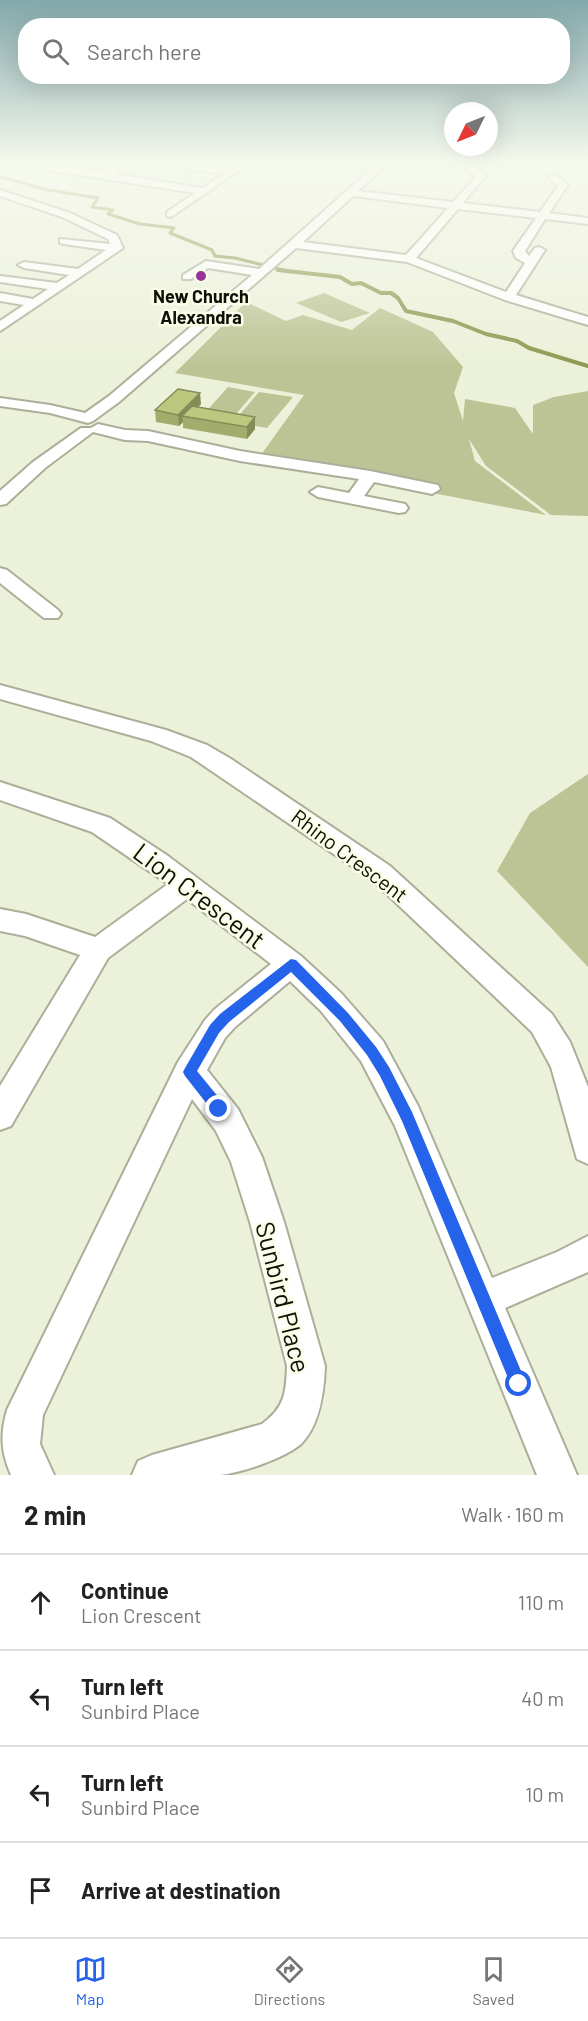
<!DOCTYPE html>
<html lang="en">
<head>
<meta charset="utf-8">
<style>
  :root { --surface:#fff; --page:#f6f6f6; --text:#222; --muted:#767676; --line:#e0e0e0; --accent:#2563eb }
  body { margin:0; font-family:Barlow,sans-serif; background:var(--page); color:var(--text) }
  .compass { position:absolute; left:444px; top:102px; width:54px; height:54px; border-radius:50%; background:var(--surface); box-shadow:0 6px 24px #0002; rotate:227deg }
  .stop { position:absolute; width:18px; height:18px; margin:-14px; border:4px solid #2563eb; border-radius:50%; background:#fff }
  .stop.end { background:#2563eb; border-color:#fff; box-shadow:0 2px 6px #0008 }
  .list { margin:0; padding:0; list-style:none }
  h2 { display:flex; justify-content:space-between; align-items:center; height:78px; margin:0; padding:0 24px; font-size:26px }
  h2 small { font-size:20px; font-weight:400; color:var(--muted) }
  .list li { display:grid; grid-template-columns:39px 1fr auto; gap:18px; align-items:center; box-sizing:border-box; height:96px; padding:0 24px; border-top:2px solid var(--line) }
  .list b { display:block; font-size:22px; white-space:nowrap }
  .list p { margin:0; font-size:20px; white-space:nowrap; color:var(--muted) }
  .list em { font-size:20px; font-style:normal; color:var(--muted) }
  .icon { flex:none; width:33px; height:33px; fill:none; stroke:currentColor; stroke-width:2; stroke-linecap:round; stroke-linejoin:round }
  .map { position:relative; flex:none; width:588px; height:1475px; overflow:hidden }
  .search { position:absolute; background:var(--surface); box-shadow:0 6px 24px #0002; left:18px; right:18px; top:18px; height:66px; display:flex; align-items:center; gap:15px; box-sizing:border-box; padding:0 21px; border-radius:24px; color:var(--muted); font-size:22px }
  .sheet { height:462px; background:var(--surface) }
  nav { display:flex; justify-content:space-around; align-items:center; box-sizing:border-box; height:84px; border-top:2px solid var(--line); background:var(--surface); font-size:16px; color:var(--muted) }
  nav a { display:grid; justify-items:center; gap:3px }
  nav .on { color:var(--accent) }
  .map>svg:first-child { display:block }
  .green { fill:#bcc495 }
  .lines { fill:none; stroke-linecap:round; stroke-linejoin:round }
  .stream-far1 { stroke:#8c974e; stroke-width:3 }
  .stream { stroke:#8c974e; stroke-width:4 }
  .minor-casing { stroke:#abaf99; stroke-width:4 }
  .minor { fill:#fff; fill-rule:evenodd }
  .wall { fill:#a2ac6c }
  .shaded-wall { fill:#848c58 }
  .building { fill:#bcc87e; stroke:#848c58; stroke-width:1.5 }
  .route { fill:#2563eb }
  .poi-dot { fill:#96349b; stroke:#f9fee6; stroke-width:2 }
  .labels { text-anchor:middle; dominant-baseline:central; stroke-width:5; stroke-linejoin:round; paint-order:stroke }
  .far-poi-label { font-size:18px; font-weight:bold; fill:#0f1008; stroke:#f9fee6 }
  .street-label { font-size:21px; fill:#0f1008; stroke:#f9fee6 }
  .near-street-label { font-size:26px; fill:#0f1008; stroke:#f9fee6 }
</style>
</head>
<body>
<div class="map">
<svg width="588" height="1475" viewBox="0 0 588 1475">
  <rect width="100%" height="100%" fill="#ecf1d9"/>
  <path class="green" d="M324 293 370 313 341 322 296 303Z
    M246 302 286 321 303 315 352 330 380 308 433 332 463 367 454 393 463 421 465 399 515 408 533 434V405L554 397 588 391V516L551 515 486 466 469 439 475 461 546 515 258 459 304 395 175 373Z
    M228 387 255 392 230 421 203 415Z
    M259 392 293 397 267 428 233 422Z
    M588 774V967L497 871 530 813Z"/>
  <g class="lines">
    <path class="stream-far1" d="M0 177 48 190 98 198 92 207 113 210 108 214 140 224 174 228 170 233 212 250 215 256 235 258 291 272"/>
    <path class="stream" d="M278 270 340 277 352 284 361 283 381 293H391L398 298 406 311 453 321 486 334 517 341 529 348 588 366"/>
    <g class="minor-casing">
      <path id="minor" d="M25 162 103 172 122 162H134L113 174 203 188 225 173 182 169 179 168V164L232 168 241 162H251L171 217 167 216V212L195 193 40 169Z
        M379 162H389L358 191 453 202 476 177 467 169 472 166 486 175 463 203 540 212 558 186 548 177 556 175 568 185 549 213 588 218V224L545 219 525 251 529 256 535 248 539 247 545 250 516 295 588 317V325L505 300 407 262 296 248 119 402 93 421 88 423 50 413 0 406V398L50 405 85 413 109 396 252 275 208 268 191 279H183V275L206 261 259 269ZM353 196 448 208 406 255 303 242ZM458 209 536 218 513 251 516 258 525 263 506 292 416 258Z
        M0 190 70 213 117 235 123 248 0 331V321L24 305 0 301V293L33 299 48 289 0 282V276L57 283 69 275 24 268 18 265 24 262 78 269 106 250 64 244 60 243V239L110 244 108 239 62 217 0 196Z
        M98 424 125 430 148 431 240 451 370 471 438 485 440 489 432 494 374 482 364 496 405 504 408 508 405 512 399 513 318 497 310 492 318 487 349 493 359 479 240 461 148 441 125 440 93 432 45 468 6 504 0 505V491L33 462 81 428H91Z
        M0 568 7 570 58 610 61 614 58 618H44L0 583Z
        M0 685 166 730 207 745 231 759 390 866 552 1014 570 1042 588 1087V1164L577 1159 551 1067 532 1032 372 880 191 757 151 741 0 699Z
        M0 782 110 818 168 856 301 956 341 993 383 1041 418 1106 492 1278 557 1252 588 1236V1272L505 1308 577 1475H537L395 1126 361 1061 321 1011 290 981 235 1027 225 1038 207 1070 238 1109 262 1157 284 1222 325 1366C324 1392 320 1425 301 1444 285 1458 241 1473 220 1475 191 1475 161 1475 132 1475L138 1461 152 1455 262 1424C285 1407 286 1393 287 1366L250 1222 231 1162 216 1131 192 1099 43 1415 40 1444 54 1475H11C1 1452 0 1434 7 1410L178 1062 205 1020 215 1009 271 964 187 899 108 958 11 1126 0 1130V1086L80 955 25 936 0 931V909L26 914 95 937 168 884 92 832 0 800Z"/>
    </g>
    <use href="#minor" class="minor"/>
  </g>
  <path class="wall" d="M201 404 198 407 255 429 247 439 183 428V422L179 426 156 422 155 410Z"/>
  <path class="shaded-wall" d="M200 393 201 404 188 417 182 416 183 422 179 426 178 415Z
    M255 417V429L247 439V427Z"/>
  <path class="building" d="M178 389 200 393 178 415 155 410Z
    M192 406 255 417 247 427 182 416Z"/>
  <linearGradient id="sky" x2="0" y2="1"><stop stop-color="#83a8aa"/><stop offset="0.44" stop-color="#f6f9ee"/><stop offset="1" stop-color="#f6f9ee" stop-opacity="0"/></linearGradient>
  <rect width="588" height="369" fill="url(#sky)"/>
  <path class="route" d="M291 959 296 960 348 1013 376 1047 389 1067 412 1112 524 1378 527 1384 524 1390 519 1392 513 1390 402 1121 380 1076 367 1055 340 1021 291 972 229 1022 219 1033 197 1071 224 1104 226 1109 224 1113 219 1115 214 1113 185 1076 183 1072 185 1068 210 1025 220 1014Z"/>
  <circle class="poi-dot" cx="201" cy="276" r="6"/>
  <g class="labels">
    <g class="far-poi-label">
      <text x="201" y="296">New Church<tspan x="201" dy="21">Alexandra</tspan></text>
    </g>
    <g class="street-label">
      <text transform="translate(350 855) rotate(37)">Rhino Crescent</text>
    </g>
    <g class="near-street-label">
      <text transform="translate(200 895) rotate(37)">Lion Crescent</text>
      <text transform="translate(284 1297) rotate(76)">Sunbird Place</text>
    </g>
  </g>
</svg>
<svg class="compass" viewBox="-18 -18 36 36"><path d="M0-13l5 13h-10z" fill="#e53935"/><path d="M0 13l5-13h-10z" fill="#767676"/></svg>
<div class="stop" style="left:519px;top:1384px"></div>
<div class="stop end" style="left:219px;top:1109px"></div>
<div class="search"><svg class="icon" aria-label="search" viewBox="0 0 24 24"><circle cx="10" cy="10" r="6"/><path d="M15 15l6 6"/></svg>Search here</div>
</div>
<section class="sheet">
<h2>2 min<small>Walk · 160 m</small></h2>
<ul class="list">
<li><svg class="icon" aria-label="ahead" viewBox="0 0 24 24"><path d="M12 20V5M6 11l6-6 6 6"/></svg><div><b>Continue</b><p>Lion Crescent</p></div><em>110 m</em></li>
<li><svg class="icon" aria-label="left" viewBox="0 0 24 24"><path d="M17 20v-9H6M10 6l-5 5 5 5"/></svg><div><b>Turn left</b><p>Sunbird Place</p></div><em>40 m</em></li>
<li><svg class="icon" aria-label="left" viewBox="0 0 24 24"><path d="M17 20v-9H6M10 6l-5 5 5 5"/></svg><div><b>Turn left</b><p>Sunbird Place</p></div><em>10 m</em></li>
<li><svg class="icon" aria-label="arrive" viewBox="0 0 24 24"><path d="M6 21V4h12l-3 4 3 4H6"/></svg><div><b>Arrive at destination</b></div></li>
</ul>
</section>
<nav>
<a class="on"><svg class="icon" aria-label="map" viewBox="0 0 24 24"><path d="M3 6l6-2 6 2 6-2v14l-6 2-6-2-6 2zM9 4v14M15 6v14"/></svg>Map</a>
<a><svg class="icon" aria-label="directions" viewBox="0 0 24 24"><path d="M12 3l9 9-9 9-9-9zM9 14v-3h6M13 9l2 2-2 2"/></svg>Directions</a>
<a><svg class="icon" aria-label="saved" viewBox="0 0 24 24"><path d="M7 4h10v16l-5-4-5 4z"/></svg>Saved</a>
</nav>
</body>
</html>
